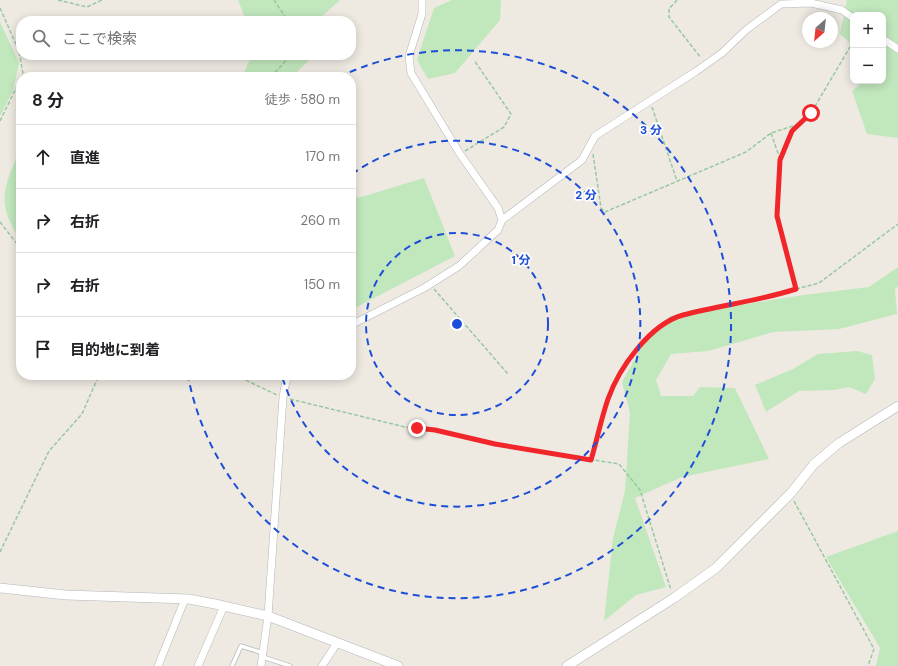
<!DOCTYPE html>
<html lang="ja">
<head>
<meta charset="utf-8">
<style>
  :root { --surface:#fff; --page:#f6f6f6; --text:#202124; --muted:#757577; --line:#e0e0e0 }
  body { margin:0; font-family:"DM Sans","Noto Sans JP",sans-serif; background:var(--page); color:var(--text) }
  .controls { position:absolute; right:12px; top:12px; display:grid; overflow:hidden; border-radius:8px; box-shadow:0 2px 10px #0003 }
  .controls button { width:36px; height:36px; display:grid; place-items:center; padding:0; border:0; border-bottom:1px solid var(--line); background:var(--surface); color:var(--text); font:20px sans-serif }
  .compass { position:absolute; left:802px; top:12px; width:36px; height:36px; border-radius:50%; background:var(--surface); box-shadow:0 2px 10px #0003; rotate:207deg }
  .stop { position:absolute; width:12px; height:12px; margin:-9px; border:3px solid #f1262a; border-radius:50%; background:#fff }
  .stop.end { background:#f1262a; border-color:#fff; box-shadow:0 1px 4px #0008 }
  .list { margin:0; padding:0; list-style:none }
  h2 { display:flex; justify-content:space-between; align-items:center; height:52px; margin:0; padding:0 16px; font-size:17px }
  h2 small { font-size:13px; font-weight:400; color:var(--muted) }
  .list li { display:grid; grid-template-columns:26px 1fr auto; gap:12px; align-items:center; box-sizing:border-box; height:64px; padding:0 16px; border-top:1px solid var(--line) }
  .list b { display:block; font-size:15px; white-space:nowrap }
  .list em { font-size:13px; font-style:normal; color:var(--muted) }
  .icon { flex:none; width:22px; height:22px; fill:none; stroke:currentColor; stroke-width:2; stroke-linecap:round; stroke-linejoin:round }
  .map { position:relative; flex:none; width:898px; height:666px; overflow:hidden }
  .search { position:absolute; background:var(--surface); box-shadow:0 2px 10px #0003; left:16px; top:16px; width:340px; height:44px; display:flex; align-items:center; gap:10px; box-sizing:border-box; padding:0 14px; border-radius:16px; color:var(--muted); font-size:15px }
  .panel { position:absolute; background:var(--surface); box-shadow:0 2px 10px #0003; left:16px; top:72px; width:340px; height:308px; border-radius:16px }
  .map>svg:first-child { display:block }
  .green { fill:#c1e7bd }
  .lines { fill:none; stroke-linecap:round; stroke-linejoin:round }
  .service-casing { stroke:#b3b6ba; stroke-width:5 }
  .minor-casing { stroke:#b3b6ba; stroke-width:8 }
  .tertiary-casing { stroke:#b3b6ba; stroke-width:10 }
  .path { stroke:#96c99f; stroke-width:1.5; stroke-dasharray:4 2; stroke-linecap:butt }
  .service { stroke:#fff; stroke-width:3.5 }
  .minor { stroke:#fff; stroke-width:7 }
  .tertiary { stroke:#fff; stroke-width:9 }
  .route { stroke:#f1262a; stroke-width:5 }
  .ring { fill:none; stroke:#1d4ed8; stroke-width:2; stroke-dasharray:7 5 }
  .centre { fill:#1d4ed8; stroke:#fff; stroke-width:2 }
  .ring-label { font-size:12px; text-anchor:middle; font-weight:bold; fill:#1d4ed8; stroke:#fff; stroke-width:3.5; stroke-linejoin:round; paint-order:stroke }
</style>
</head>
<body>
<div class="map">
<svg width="898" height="666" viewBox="0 0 898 666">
  <rect width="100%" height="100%" fill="#eeeae2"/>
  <path class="green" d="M238 0H340L320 18 319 21H246Z
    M452 0H501L500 20 455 73 428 79 417 60 434 8Z
    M847 0H898V138L867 134 852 91 864 81H883V15H853V46L840 34Z
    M0 22 19 63 13 91 0 116Z
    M252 55H314L292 77H242Z
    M21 158V241C0 209 0 194 16 159Z
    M424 178 455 256 353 309V317L351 318V190L358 198Z
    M898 267V286L895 289 897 314 839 329 773 332 708 351 671 354 656 380 661 396H693L700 387 735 388 769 459 682 477 635 498 666 587 636 595 604 621 613 538 625 491 630 413 622 382 641 348 670 316 804 295 869 287Z
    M857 351 872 355 875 379 866 394 849 387 834 390 799 391 766 412 755 385 793 369 818 354Z
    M898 531V666H876L880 648 826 557Z"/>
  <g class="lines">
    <g class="service-casing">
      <path id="service" d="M263 657 290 666
        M232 666 241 646 263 653"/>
    </g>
    <g class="minor-casing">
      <path id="minor" d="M883 39 898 49
        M502 220 582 160 595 136 695 72 722 53 746 30 781 4 811 3 842 10 853 18
        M351 325 424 288 459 266 498 230 502 220 498 208 460 154 411 73 409 56 422 14V0
        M158 666 185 599
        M198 666 224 606
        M261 666 268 616 283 397 286 381 290 375
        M322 666 337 643"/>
    </g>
    <g class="tertiary-casing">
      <path id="tertiary" d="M0 588 66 595 189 599 215 604 268 616 398 666
        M567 666 674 598 716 568 791 493 814 464 839 443 898 406"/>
    </g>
    <path class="path" d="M58 0 87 7 102 0
      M274 0 288 21
      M677 0 669 9V17L701 58
      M0 8 19 51 23 74 22 77
      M271 77 291 55
      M652 107 677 181
      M0 121 21 78
      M771 133 780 159
      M465 151 504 127 511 114 474 60
      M593 154 601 208 605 212 746 152 771 133 796 125
      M0 222 21 249
      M434 289 508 374
      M796 289 819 283 898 224
      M235 375 277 395
      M290 399 405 427 435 430 495 444 619 464 640 490 671 590
      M591 460C596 440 601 419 608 399 619 368 650 324 683 315 721 305 759 301 796 289L777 216 780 160 792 131 811 113 853 42
      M794 501 874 649 868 666
      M0 552 49 451 82 414 99 375"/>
    <use href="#service" class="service"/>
    <use href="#minor" class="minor"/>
    <use href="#tertiary" class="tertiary"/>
  </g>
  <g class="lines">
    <path class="route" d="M417 428 435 430 495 444 591 460C597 440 601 419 608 399 619 368 650 324 683 315 721 305 759 301 796 289L777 216 780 160 792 131 811 113"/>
  </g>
  <g class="ring">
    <circle cx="457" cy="324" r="91"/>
    <path d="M352 174A183 183 0 1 1 282 376"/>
    <path d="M339 77A274 274 0 1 1 188 376"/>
  </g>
  <circle cx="457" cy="324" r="6" class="centre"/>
  <g class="ring-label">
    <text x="651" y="134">3 分</text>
    <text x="586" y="199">2 分</text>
    <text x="521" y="264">1 分</text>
  </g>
</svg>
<div class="controls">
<button>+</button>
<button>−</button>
</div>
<svg class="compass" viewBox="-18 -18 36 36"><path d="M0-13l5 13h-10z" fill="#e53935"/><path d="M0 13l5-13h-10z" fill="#757577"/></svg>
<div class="stop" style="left:811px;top:113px"></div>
<div class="stop end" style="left:417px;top:428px"></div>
<div class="search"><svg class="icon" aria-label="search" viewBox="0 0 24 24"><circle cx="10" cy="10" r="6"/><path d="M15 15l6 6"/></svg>ここで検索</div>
<section class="panel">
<h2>8 分<small>徒歩 · 580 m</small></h2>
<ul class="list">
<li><svg class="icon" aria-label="ahead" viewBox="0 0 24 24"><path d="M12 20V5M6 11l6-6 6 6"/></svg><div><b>直進</b></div><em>170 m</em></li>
<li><svg class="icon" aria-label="right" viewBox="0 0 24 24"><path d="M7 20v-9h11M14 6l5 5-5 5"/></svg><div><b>右折</b></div><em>260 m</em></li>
<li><svg class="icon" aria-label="right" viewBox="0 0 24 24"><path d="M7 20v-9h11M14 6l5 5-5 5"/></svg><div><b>右折</b></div><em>150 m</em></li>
<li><svg class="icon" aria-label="arrive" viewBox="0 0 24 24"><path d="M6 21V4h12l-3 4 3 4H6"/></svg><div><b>目的地に到着</b></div></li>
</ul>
</section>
</div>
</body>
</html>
